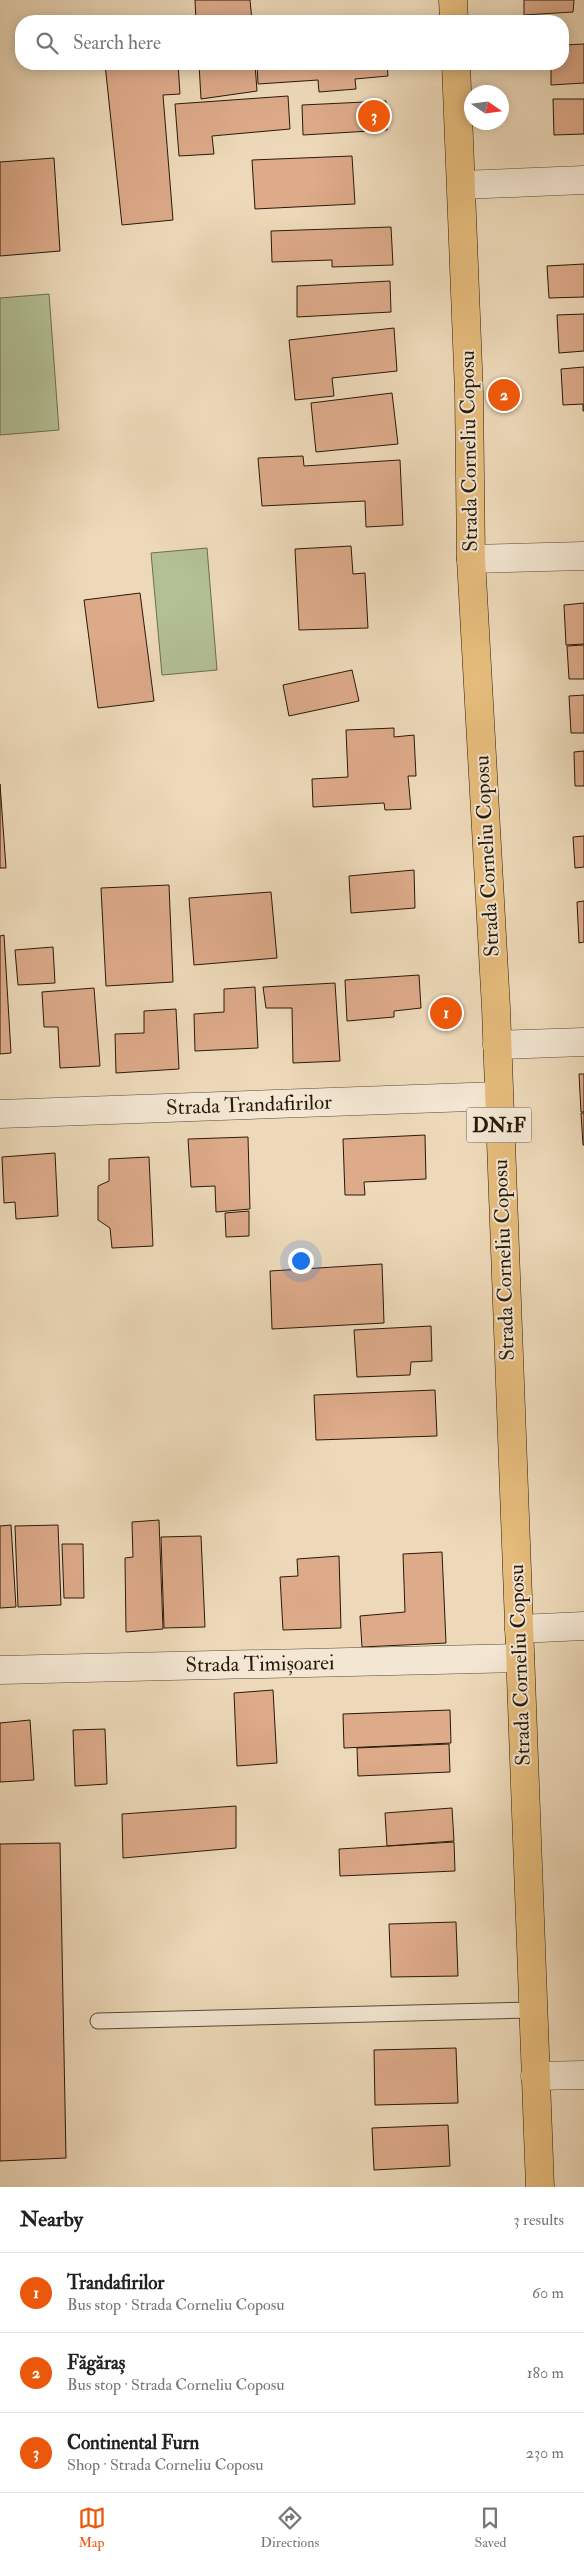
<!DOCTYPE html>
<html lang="en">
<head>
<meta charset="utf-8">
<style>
  :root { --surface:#fff; --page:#f2f2f2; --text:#222; --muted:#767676; --line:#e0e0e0; --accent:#ea580c }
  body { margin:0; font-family:"IM FELL Double Pica",serif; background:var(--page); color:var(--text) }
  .compass { position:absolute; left:464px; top:85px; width:45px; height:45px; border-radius:50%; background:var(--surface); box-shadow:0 2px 12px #0003; rotate:103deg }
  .you { position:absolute; left:300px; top:1260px; width:18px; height:18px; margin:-12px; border:4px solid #fff; border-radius:50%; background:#1a73e8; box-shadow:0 0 0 8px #1a73e833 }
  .badge { display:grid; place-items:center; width:32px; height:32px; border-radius:50%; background:var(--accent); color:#fff; font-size:16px; font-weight:700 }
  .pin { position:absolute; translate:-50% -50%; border:2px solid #fff; box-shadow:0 1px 5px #0006 }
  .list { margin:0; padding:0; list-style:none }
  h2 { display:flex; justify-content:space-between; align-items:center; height:65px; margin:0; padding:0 20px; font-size:21px }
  h2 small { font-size:16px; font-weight:400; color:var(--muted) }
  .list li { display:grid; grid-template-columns:32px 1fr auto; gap:15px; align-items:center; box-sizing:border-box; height:80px; padding:0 20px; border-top:1px solid var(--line) }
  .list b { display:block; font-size:19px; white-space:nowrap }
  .list p { margin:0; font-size:16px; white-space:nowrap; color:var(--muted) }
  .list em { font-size:16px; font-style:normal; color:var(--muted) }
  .icon { flex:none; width:28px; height:28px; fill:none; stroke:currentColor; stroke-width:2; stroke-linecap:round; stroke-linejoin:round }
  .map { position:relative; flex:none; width:584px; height:2187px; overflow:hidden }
  .search { position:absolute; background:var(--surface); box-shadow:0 2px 12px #0003; left:15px; right:15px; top:15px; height:55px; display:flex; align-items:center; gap:12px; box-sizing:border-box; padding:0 18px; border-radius:20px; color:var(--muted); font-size:19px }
  .sheet { height:305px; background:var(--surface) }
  nav { display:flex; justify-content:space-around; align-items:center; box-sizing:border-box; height:70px; border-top:1px solid var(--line); background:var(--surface); font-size:14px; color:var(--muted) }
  nav a { display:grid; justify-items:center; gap:2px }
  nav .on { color:var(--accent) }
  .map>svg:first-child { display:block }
  .green { fill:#b2c094; stroke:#6d6d4e }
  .building { fill:#ddaa8a; stroke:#281a09 }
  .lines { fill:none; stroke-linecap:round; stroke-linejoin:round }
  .lane-casing { stroke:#594a35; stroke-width:17 }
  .street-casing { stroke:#594a35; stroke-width:29 }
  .primary-casing { stroke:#281a09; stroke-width:29 }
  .lane { stroke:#f3e6d2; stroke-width:15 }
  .street { stroke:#f3e6d2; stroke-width:28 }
  .primary { stroke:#e6bc7c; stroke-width:28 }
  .labels { text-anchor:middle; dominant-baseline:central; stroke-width:4; stroke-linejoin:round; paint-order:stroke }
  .shield { fill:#f3e6d2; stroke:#655745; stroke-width:1 }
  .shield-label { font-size:20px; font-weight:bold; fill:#281a09 }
  .street-label { font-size:21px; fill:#281a09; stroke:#f3e6d2 }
</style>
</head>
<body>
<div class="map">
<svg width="584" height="2187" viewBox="0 0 584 2187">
  <rect width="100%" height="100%" fill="#edd9b9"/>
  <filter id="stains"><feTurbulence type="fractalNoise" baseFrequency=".004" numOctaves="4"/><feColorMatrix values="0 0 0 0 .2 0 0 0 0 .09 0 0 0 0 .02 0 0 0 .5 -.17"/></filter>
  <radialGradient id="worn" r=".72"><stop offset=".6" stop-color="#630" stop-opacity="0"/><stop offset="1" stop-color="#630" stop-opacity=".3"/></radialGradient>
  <path class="green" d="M49 294 59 430 0 435V298Z
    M207 548 217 670 162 675 151 553Z"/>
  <path class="building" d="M195 0H250L252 21H196Z
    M524 0H574L573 12 524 15Z
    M584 44V83L551 85V64H563V45Z
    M105 64H178L180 94 163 95 173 220 122 225Z
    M199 64H255L257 91 201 99Z
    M257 64H387L388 76 355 79 356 89 319 92 318 80 258 84Z
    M288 96 290 129 212 136 214 154 179 156 175 104Z
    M553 99H584V134L554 135Z
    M386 101 387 130 303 135 302 105Z
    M352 156 355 204 255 209 252 160Z
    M54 158 60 251 0 256V162Z
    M391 227 393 265 332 267V260L272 262 271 231Z
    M584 264V297L549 298 547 266Z
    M390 281 391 312 297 317V286Z
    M584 314V351L559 353 557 315Z
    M394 328 397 371 332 378 334 396 295 400 289 340Z
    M584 367V411H583V404L563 405 561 369Z
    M392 393 398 444 316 452 311 403Z
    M303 456 304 466 400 460 403 525 366 527 365 501 262 506 258 458Z
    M351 546 353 574 365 573 368 628 299 630 295 549Z
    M140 593 154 701 98 708 84 600Z
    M584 603V644L566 645 564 605Z
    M584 645V679H569L567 646Z
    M352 670 359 701 289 716 283 685Z
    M584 695V733H571L569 696Z
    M394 728V737L414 735 416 776H408L411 809 385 810 384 803 313 807 312 779 348 777 346 730Z
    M584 751V786H575L574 752Z
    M0 784 6 868H0Z
    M584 836V867L575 868 573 837Z
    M414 870 415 908 351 913 349 876Z
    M169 885 173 982 106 986 101 888Z
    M271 892 277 958 194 965 189 898Z
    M584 901V942L579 943 577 902Z
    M4 935 11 1053 0 1054V936Z
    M53 947 55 983 18 985 15 950Z
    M419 975 421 1008 394 1011V1017L347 1021 345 980Z
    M335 983 340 1061 293 1063 292 1008H266L263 987Z
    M255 987 258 1048 195 1051 194 1014 224 1012V989Z
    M94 988 100 1066 60 1068 58 1027H44L42 992Z
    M176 1009 179 1069 116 1073 115 1034 144 1033V1011Z
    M579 1074H584V1112H581Z
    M581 1113H584V1145H583Z
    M425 1135 426 1179 364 1182 365 1195H345L343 1139Z
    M248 1137 250 1209 216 1212 215 1186 191 1187 188 1139Z
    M55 1153 58 1216 16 1219 15 1202 4 1203 2 1157Z
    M149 1157 153 1246 112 1248 110 1228 98 1220V1186L109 1181V1159Z
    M249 1211V1236L226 1237 225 1213Z
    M382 1264 384 1323 272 1329 270 1271Z
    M431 1326 432 1361 411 1362 410 1375 357 1377 354 1330Z
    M435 1390 437 1436 316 1440 314 1395Z
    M159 1520 163 1629 126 1632 125 1558 133 1557 132 1522Z
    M11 1525 16 1607 0 1608V1526Z
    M58 1525 61 1605 18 1607 15 1526Z
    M201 1536 205 1627 164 1628 161 1537Z
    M62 1544H83L84 1598H64Z
    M442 1552 446 1643 362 1647 360 1616 405 1612 403 1554Z
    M339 1556 341 1628 283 1630 280 1577 298 1576 297 1559Z
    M273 1690 277 1763 237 1766 234 1693Z
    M450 1710 451 1743 344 1748 343 1714Z
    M30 1720 34 1780 0 1782V1723Z
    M105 1729 107 1784 75 1786 73 1730Z
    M449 1744 450 1772 358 1776 357 1748Z
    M236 1806V1848L123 1858 122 1814Z
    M452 1808 454 1841 387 1846 385 1813Z
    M454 1842 455 1871 340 1876 339 1849Z
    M60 1843 66 2158 0 2161V1844Z
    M456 1922 458 1976 391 1977 389 1924Z
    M456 2048 458 2103 375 2105 374 2050Z
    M448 2125 450 2166 374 2170 372 2128Z"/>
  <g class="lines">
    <g class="lane-casing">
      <path id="lane" d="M98 2021 532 2010"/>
    </g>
    <g class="street-casing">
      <path id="street" d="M462 185 584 180
        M471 559 584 556
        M497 1045 584 1042
        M0 1114 498 1096
        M519 1629 584 1626
        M0 1670 520 1658
        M535 2076 584 2075"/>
    </g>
    <g class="primary-casing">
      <path id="primary" d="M453 0 454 21
        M456 64 469 393 471 559 496 1008 540 2187"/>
    </g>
    <use href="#lane" class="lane"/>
    <use href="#street" class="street"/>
    <use href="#primary" class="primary"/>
  </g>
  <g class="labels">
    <rect class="shield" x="466.5" y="1107.5" width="65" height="35" rx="4"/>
    <g class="shield-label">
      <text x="499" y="1125">DN1F</text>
    </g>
    <g class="street-label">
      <text transform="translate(469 451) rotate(-91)">Strada Corneliu Coposu</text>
      <text transform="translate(487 856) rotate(-93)">Strada Corneliu Coposu</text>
      <text transform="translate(249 1105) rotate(-2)">Strada Trandafirilor</text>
      <text transform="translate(504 1260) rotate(-92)">Strada Corneliu Coposu</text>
      <text transform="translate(260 1664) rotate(-1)">Strada Timișoarei</text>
      <text transform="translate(520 1665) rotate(-92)">Strada Corneliu Coposu</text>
    </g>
  </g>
  <rect width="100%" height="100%" filter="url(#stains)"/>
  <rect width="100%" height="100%" fill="url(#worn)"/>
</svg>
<svg class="compass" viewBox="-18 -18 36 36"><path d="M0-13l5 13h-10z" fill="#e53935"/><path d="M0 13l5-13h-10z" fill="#767676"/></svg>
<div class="you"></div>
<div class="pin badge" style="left:446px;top:1013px">1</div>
<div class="pin badge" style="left:504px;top:395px">2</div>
<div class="pin badge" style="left:374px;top:116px">3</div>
<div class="search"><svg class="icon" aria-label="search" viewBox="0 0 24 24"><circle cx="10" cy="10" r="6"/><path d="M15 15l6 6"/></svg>Search here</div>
</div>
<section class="sheet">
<h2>Nearby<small>3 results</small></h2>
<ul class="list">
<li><span class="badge">1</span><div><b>Trandafirilor</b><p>Bus stop · Strada Corneliu Coposu</p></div><em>60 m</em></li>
<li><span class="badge">2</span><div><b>Făgăraș</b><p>Bus stop · Strada Corneliu Coposu</p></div><em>180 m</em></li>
<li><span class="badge">3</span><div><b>Continental Furn</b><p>Shop · Strada Corneliu Coposu</p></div><em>230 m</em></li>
</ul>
</section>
<nav>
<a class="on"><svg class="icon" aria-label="map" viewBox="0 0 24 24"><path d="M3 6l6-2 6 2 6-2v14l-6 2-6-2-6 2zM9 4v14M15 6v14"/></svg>Map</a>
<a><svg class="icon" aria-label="directions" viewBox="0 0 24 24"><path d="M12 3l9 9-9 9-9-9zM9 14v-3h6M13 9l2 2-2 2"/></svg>Directions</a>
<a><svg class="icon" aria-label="saved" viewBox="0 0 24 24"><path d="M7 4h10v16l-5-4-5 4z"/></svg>Saved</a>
</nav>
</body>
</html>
